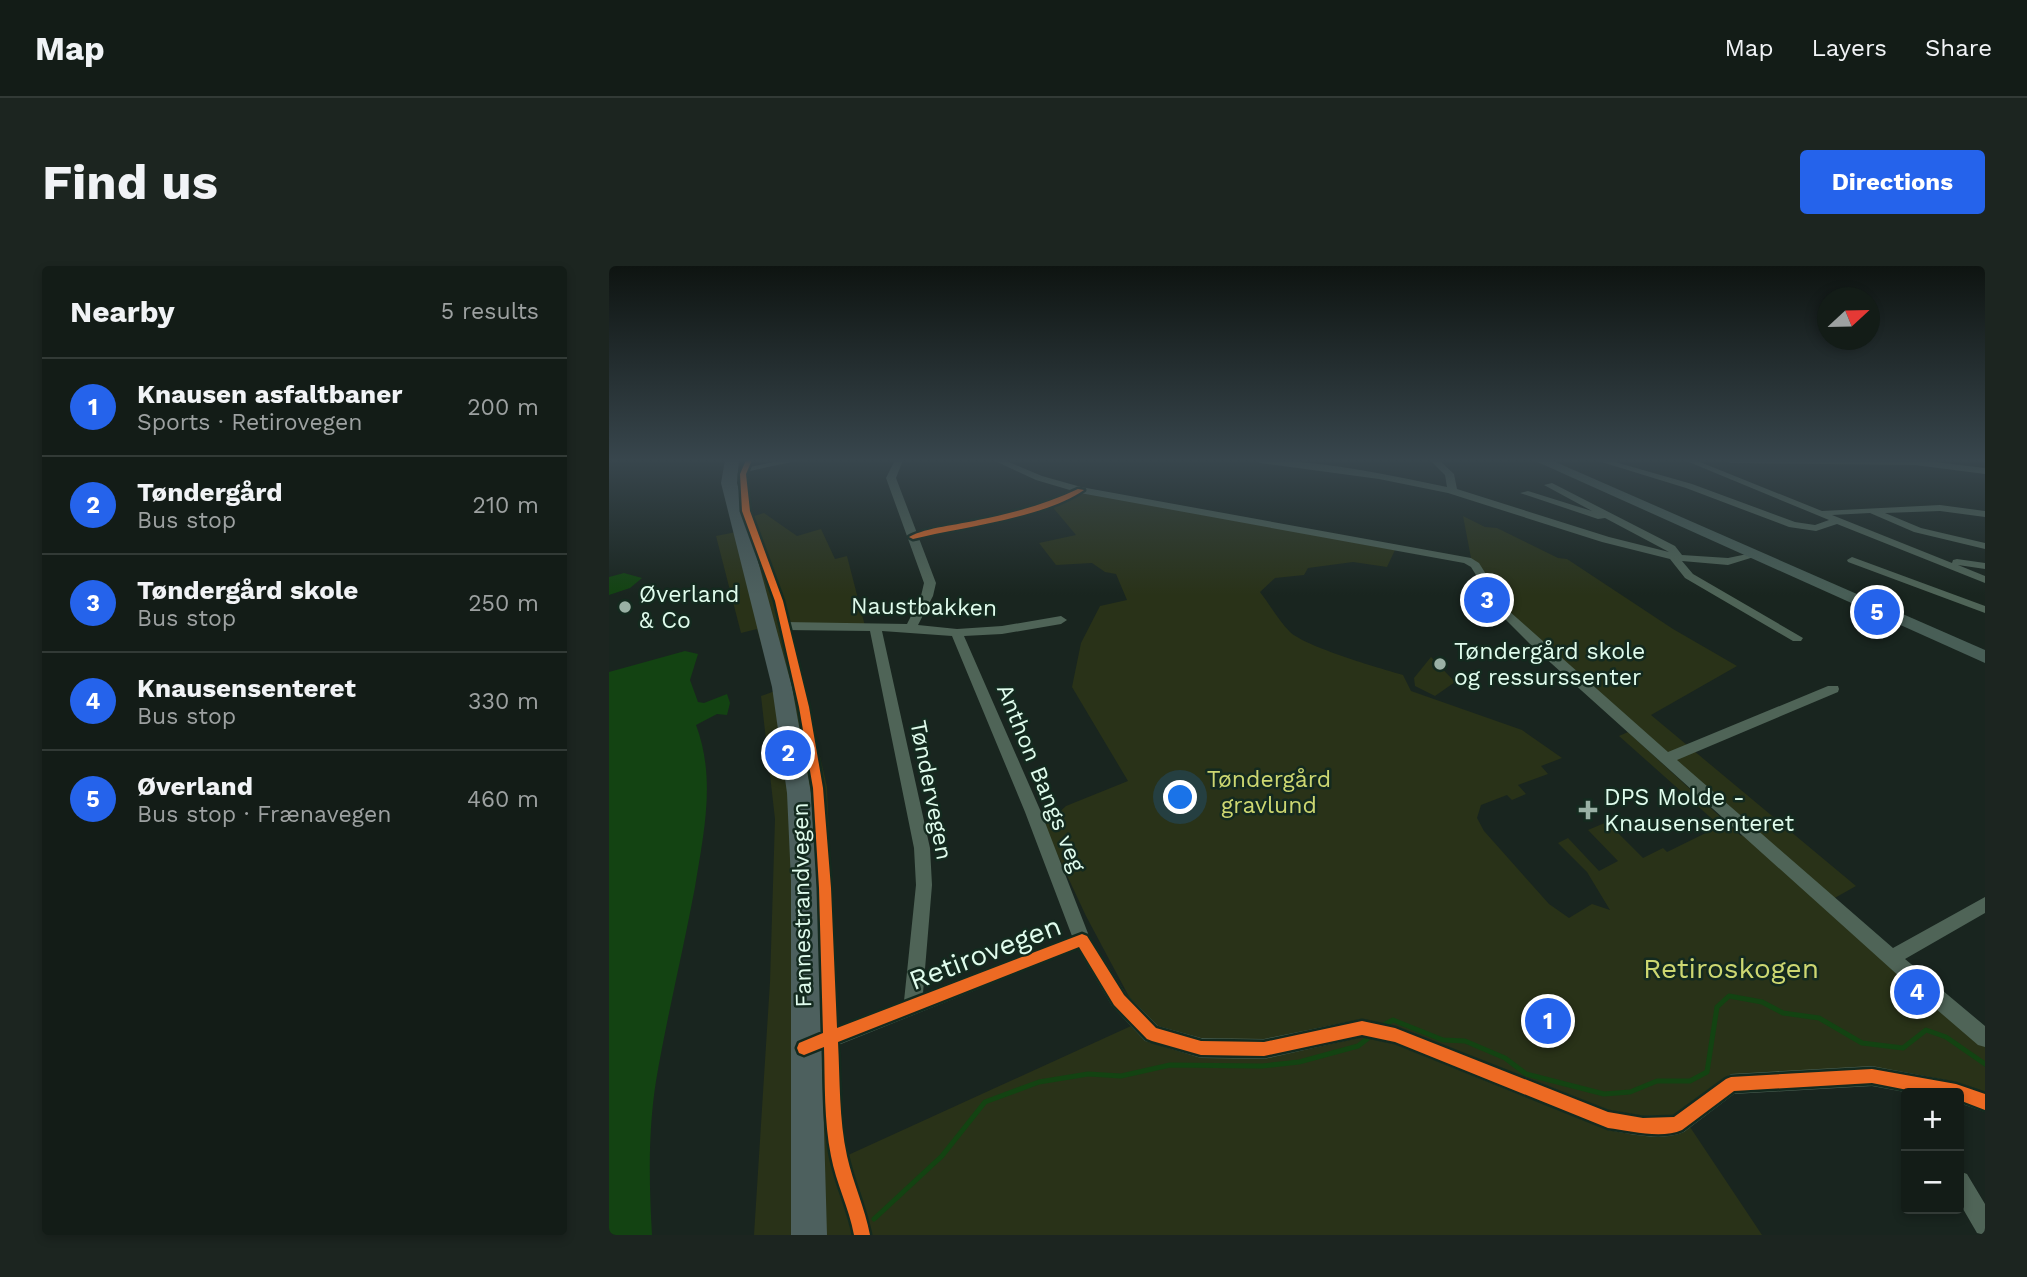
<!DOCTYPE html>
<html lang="en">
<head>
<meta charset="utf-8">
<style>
  :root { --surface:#131c17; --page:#1c2520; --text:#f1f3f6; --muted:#9da1a1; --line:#323a36; --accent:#2563eb }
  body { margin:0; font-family:"Work Sans",sans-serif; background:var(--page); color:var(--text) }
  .controls { position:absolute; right:21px; bottom:21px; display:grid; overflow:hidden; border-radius:7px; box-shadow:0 4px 10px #0003 }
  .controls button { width:63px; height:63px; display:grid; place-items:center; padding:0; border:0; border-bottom:2px solid var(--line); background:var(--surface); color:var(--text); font:35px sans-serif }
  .compass { position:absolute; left:1208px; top:21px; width:63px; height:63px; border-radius:50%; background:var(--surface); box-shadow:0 4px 10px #0003; rotate:68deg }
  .you { position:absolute; left:572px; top:532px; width:24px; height:24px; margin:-18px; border:5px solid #fff; border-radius:50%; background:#1a73e8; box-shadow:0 0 0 10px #1a73e833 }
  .badge { display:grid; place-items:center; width:46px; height:46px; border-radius:50%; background:var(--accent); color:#fff; font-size:23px; font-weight:700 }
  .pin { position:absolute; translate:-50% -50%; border:4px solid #fff; box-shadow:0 2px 7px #0006 }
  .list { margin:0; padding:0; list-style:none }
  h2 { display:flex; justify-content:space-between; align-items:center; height:91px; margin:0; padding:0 28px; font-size:30px }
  h2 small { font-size:23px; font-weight:400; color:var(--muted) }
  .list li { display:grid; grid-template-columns:46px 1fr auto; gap:21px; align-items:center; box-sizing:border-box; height:98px; padding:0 28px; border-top:2px solid var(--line) }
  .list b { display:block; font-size:26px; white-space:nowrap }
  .list p { margin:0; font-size:23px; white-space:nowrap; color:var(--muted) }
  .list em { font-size:23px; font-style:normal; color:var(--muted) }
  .map { position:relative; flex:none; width:1376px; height:969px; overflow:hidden; border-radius:7px }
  header { display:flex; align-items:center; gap:42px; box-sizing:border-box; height:98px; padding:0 35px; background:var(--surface); border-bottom:2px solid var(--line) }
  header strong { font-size:33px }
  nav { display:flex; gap:38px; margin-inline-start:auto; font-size:24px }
  .intro { display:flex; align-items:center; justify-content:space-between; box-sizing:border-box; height:168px; padding:0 42px }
  h1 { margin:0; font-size:49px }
  .button { padding:18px 32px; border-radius:7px; background:var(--accent); color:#fff; font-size:24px; font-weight:700 }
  main { display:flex; gap:42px; padding:0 42px }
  aside { flex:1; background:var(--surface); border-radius:7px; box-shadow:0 4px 10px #0003 }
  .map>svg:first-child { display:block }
  .green { fill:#293218 }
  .water { fill:#134312 }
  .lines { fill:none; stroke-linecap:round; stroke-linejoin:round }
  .stream { stroke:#134312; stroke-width:5 }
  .minor { fill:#4f6457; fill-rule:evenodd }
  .primary { fill:#485e56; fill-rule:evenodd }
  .trunk { fill:#4d605e; fill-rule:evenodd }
  .cycleway-casing { stroke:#142a1f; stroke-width:5 }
  .cycleway { fill:#ed6a23; fill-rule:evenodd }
  .poi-dot { fill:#9ab1a5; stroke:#142a1f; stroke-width:2.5 }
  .labels { text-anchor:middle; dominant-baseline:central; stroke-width:5; stroke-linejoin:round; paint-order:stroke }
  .poi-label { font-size:23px; fill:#e0fced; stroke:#142a1f; text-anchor:start }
  .street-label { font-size:23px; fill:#e0fced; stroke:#142a1f }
  .park-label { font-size:23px; fill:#cdd771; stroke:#142a1f }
  .near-street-label { font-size:28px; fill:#e0fced; stroke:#142a1f }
  .near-park-label { font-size:28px; fill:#cdd771; stroke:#142a1f }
</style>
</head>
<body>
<header>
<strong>Map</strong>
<nav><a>Map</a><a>Layers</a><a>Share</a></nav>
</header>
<div class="intro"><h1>Find us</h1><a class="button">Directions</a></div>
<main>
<aside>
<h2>Nearby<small>5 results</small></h2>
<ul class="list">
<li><span class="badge">1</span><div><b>Knausen asfaltbaner</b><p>Sports · Retirovegen</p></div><em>200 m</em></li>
<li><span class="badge">2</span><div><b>Tøndergård</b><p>Bus stop</p></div><em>210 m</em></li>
<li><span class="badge">3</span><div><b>Tøndergård skole</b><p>Bus stop</p></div><em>250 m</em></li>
<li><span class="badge">4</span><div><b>Knausensenteret</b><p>Bus stop</p></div><em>330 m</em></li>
<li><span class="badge">5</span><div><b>Øverland</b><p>Bus stop · Frænavegen</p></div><em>460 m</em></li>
</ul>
</aside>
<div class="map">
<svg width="1376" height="969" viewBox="0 0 1376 969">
  <rect width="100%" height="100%" fill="#19251f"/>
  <path class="green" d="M470 226 786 284 778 301 744 296 699 302 695 309 666 312 651 326C661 339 670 355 681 366 697 381 770 402 794 409L802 425 913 464 953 492 932 500 939 508 909 519 917 528 903 534 898 529 872 539 868 552 875 565 940 638 960 652 983 638 1001 644 978 606 949 577 959 572 990 605 1009 595 979 564 998 556 1034 592 1054 582 1058 586 1111 560 1010 470 1019 466 1132 570 1134 568 923 378 862 292 854 250 876 261 888 262 949 292 958 293 1064 363 1128 400 1042 449 1247 620 1215 638 1376 779V829L1260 803 1117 811 1071 846 1153 969H145L161 716 166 553 152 430 166 425 148 363 132 367 107 270 137 264 135 253 155 247 188 270 212 263 226 293 238 290 257 364 182 363 218 521 231 853 237 890 533 755 477 650 435 560 457 540 519 515 463 421 472 377 491 340 518 334 507 308 496 306 483 297 447 299 430 277 467 269 441 238Z
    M822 391 846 416 826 430 806 420 805 412Z"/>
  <path class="water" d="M15 307 33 312 21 322 0 329V311Z
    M76 385 89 388 81 414 89 436 95 437 118 428 121 437 118 449 108 448 87 459C107 512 95 566 86 621 74 686 58 750 47 815 39 867 40 916 43 969H0V406Z"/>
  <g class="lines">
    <path class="stream" d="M773 760 784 754 834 774 856 775 896 792 917 808 995 828 1021 826 1048 815H1081L1098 806 1108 741 1120 730 1153 736 1174 747 1210 752 1253 777 1294 782 1317 764 1337 771 1376 798
      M265 953 333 890 376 836 430 816 479 808 512 810 561 799 653 800 690 796 749 780 762 770"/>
    <path class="minor" d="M174 194H192L136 206 131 203Z
      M286 194H294L287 212 327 317 324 330 309 359 348 363 393 360 452 350 458 354 452 358 393 368 355 370 432 546 480 670 517 728 549 760 592 772 655 773 753 753 786 760 999 844 1034 850 1065 849 1122 808 1263 800 1347 816 1376 826V846L1350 837V827H1301L1263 820 1125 828 1075 866C1052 876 1023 868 999 864L786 778 753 771 655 793 592 792 543 777 536 775 503 740 469 683 197 792 190 789 187 782 190 775 295 735 307 619 305 582 261 365 176 364 170 360 176 356 298 358 312 330 315 317 277 212ZM273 365 343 370 416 546 463 670 314 727 323 619 321 582Z
      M384 194H395L433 210 472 221 862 292 870 297 900 345 1059 486 1219 420H1229L1230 423 1229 426 1068 494 1284 682 1376 631V647L1296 693 1376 760V781L1369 779 1312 730 923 380 892 349 862 301 855 297 471 227 427 214Z
      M647 194C710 194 776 208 838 221L836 209 821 194H830L845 208 848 223 1000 271 1060 286 996 252 989 253 911 227 919 225 983 245 935 219 943 217 1066 280 1073 289 1119 292 1148 286V290L1119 299 1073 295 1084 308 1194 372 1192 375H1184L1076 312 1061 293 993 276 839 227 770 213 651 197Z
      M986 194H999L1083 218 1186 256 1206 259 1220 254 1075 194H1086L1213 245 1331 239 1376 245V251L1331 245 1276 247 1312 262 1376 277V283L1305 266 1261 247 1223 249 1343 297 1344 294 1348 293 1376 297V303L1349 299 1376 310V317L1228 258 1207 265 1180 261 1077 222Z
      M1118 194H1310L1376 202V208L1306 199 1122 197Z
      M1243 291 1376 340V347L1239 296 1238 294Z
      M1350 905 1358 908 1376 938V969L1368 967 1350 936Z"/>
    <path class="primary" d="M924 194H942L1376 384V397Z"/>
    <path class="trunk" d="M116 194H130L128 217 183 421 202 527 208 615 218 969H182V615L178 527 163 421 112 217Z"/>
    <g class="cycleway-casing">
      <path id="cycleway" d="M137 194H143L137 208 141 245 174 335 200 441 214 522 222 622 228 762 473 668 478 670 515 729 547 762 592 775 655 776 753 755 786 762 999 846 1034 852 1065 851 1117 813 1122 811 1263 803 1347 818 1376 828V844L1350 834V827H1314L1263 817 1125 825 1073 864C1053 873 1021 865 999 862L786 776 753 769 655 790 592 789 543 775 538 773 505 739 470 681 229 776C231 814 230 853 238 890 244 917 256 942 261 969H245C240 942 227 917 222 890 215 855 216 817 215 781L195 789 190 787 188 782 190 777 214 767 210 622 204 522 190 441 166 335 133 245 131 208Z
        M469 223 475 224C435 252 352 261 304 273L300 271C318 261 349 259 369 254 404 247 437 238 469 223Z"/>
    </g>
    <use href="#cycleway" class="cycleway"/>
  </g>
  <linearGradient id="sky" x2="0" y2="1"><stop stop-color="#0e1411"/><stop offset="0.59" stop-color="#38464d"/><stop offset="1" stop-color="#38464d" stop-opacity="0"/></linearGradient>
  <rect width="1376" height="329" fill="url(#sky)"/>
  <g class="poi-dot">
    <circle cx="16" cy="341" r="7"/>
    <circle cx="831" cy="398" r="7"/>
    <path d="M975.5 533.5h7v7h7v7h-7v7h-7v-7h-7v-7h7z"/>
  </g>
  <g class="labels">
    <g class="poi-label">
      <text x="30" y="328">Øverland<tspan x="30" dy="26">&amp; Co</tspan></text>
      <text x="845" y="385">Tøndergård skole<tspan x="845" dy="26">og ressurssenter</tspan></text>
      <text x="995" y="531">DPS Molde -<tspan x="995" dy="26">Knausensenteret</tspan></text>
    </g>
    <g class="street-label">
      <text transform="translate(315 341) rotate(1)">Naustbakken</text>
      <text transform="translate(432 512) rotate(68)">Anthon Bangs veg</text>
      <text transform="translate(322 524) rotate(79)">Tøndervegen</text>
      <text transform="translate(193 639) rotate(-91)">Fannestrandvegen</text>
    </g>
    <g class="park-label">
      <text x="660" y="513">Tøndergård<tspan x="660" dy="26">gravlund</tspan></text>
    </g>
    <g class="near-street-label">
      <text transform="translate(376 687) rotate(-21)">Retirovegen</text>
    </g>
    <g class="near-park-label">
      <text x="1122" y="702">Retiroskogen</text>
    </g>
  </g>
</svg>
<div class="controls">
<button>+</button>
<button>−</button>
</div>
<svg class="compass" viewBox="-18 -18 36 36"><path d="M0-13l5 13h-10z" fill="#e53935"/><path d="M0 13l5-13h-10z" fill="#9da1a1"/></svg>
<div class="you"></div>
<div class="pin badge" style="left:939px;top:755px">1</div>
<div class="pin badge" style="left:179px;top:487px">2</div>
<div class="pin badge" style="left:878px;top:334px">3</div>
<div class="pin badge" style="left:1308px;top:726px">4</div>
<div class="pin badge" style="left:1268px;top:346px">5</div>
</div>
</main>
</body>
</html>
